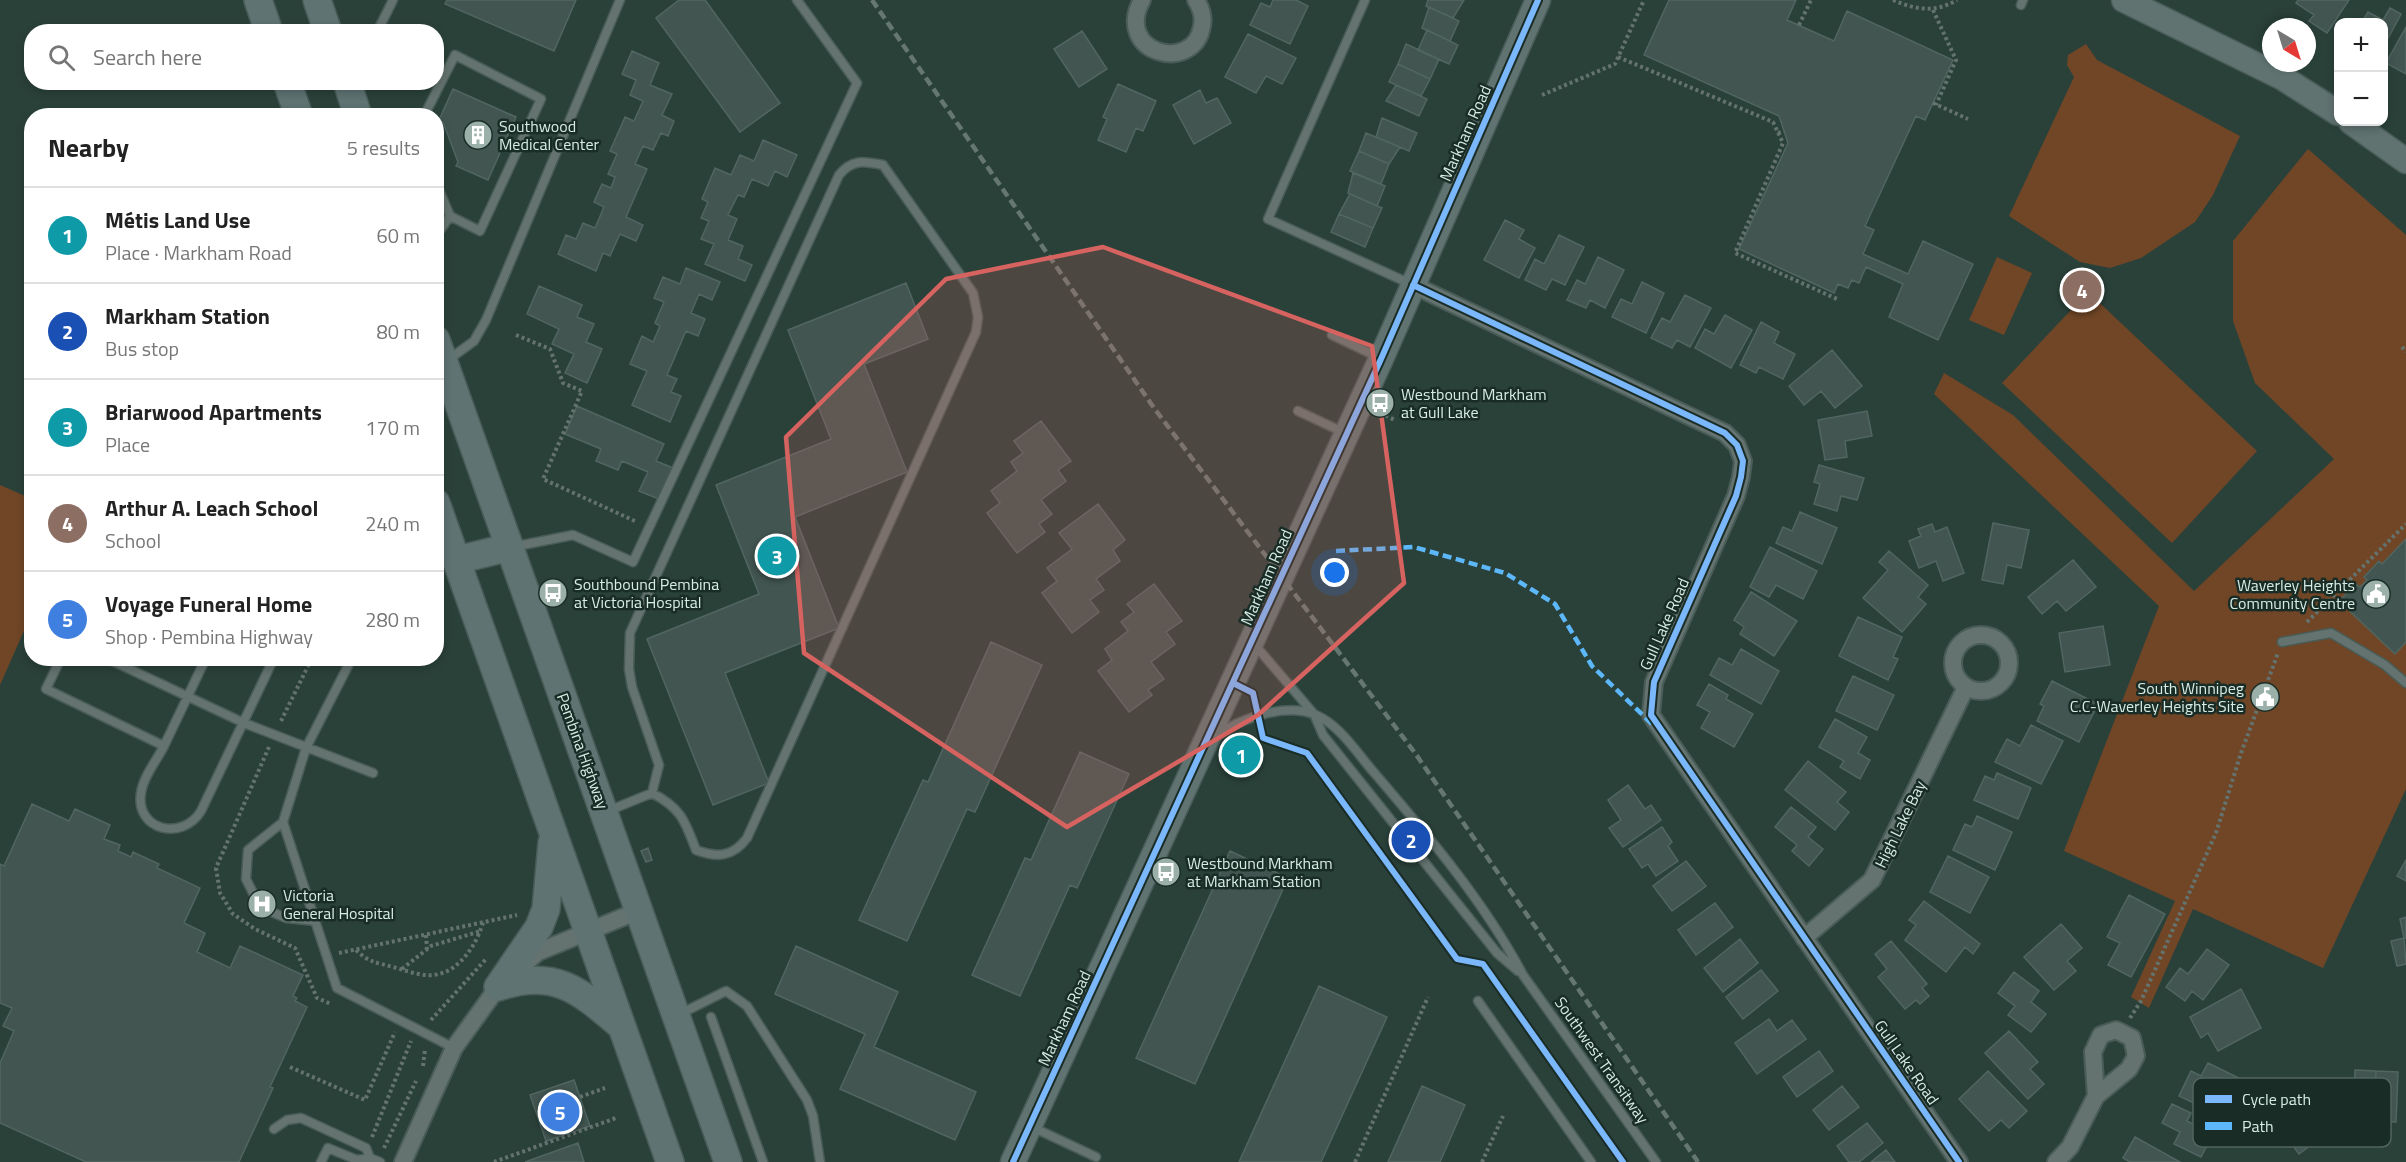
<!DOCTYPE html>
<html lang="en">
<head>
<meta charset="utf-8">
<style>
  :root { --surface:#fff; --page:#f2f2f2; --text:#222; --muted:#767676; --line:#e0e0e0; --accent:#db2777 }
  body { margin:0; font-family:"Titillium Web",sans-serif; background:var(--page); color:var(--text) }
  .controls { position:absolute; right:18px; top:18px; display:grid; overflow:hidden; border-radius:12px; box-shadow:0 3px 9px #0003 }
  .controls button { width:54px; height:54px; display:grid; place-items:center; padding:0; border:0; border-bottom:2px solid var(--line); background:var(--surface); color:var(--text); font:30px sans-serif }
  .compass { position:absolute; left:2262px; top:18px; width:54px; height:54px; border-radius:50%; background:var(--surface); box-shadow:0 3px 9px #0003; rotate:142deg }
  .you { position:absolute; left:1335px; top:573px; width:21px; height:21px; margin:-15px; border:4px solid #fff; border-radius:50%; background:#1a73e8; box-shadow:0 0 0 9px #1a73e833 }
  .badge { display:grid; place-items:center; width:39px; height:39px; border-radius:50%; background:var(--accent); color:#fff; font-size:20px; font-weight:700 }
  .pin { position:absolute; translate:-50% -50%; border:3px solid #fff; box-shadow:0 2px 6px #0006 }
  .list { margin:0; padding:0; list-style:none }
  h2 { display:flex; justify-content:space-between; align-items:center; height:78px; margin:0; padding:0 24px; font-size:26px }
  h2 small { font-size:20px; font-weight:400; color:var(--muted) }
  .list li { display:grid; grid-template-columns:39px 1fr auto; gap:18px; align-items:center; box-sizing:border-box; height:96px; padding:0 24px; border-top:2px solid var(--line) }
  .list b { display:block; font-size:22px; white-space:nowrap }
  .list p { margin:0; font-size:20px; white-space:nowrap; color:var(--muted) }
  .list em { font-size:20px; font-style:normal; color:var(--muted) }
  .icon { flex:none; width:33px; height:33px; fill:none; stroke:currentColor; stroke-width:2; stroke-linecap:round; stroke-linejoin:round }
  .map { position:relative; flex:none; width:2406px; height:1162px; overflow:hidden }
  .search { position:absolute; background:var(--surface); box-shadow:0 3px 9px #0003; left:24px; top:24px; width:420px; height:66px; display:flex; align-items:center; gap:15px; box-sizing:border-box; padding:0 21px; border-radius:24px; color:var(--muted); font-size:22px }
  .panel { position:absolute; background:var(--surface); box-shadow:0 3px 9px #0003; left:24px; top:108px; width:420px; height:558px; border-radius:24px }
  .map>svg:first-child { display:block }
  .green { fill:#704626 }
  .building { fill:#425551; stroke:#516561; stroke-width:1.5 }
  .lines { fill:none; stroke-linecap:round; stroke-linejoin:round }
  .lane-casing { stroke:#495c57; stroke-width:11 }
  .street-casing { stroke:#495c57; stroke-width:20 }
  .secondary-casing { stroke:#495c57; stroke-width:27 }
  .primary-casing { stroke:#495c57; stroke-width:30 }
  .path { stroke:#65736f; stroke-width:4; stroke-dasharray:3 3; stroke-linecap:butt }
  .lane { stroke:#64736f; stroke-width:8 }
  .street { stroke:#64736f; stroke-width:16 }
  .secondary { stroke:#607370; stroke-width:24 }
  .primary { stroke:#5f7373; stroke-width:27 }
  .rail { stroke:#667771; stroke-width:4.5; stroke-dasharray:9 4.5; stroke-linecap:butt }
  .quiet { stroke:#5cb8fa; stroke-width:4.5; stroke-dasharray:9 4.5; stroke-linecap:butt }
  .cycleway-casing { stroke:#1a2c26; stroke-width:10 }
  .cycleway { stroke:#7ab7fb; stroke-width:6 }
  .marked { fill:#d66360; fill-opacity:0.2; stroke:#d66360; stroke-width:4.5; stroke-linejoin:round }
  .labels { text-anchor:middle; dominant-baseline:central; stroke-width:5; stroke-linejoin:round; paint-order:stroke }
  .poi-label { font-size:16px; fill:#d6ece4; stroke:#1a2c26; text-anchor:start }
  .street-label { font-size:16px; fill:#d6ece4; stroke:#1a2c26 }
  .key { fill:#1a2c26; stroke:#52665f; stroke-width:1.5 }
  .key-label { font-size:16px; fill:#d6ece4 }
</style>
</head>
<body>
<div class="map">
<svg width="2406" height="1162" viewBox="0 0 2406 1162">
  <rect width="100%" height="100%" fill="#2a413a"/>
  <path class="green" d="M2086 44 2097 60 2240 136 2213 195 2195 222 2141 258 2110 268 2080 262 2009 216 2074 77 2067 65 2068 55Z
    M2308 149 2406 235V789L2323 968 2193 909 2149 1008 2131 997 2175 901 2064 851 2159 606 1934 394 1944 373 2013 415 2194 591 2334 459 2255 383 2233 321V241Z
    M1997 257 2032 273 2004 335 1969 320Z
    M2088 292 2257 451 2172 543 2002 383Z
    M0 485 32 499 31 615 0 685Z"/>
  <path class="building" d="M447 0H576L554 51 445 4Z
    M679 0H705L780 103 740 132 656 18Z
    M1273 0H1296L1308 6 1290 44 1250 25 1261 3 1270 7Z
    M1428 0H1464L1453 18 1426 6Z
    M1669 0H1796L1787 20 1834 41 1847 11 1953 60 1925 120 1916 116 1865 226 1874 230 1863 254 1908 274 1923 241 1973 264 1938 340 1889 317 1903 284 1866 267 1859 283 1852 280 1848 288 1838 284 1834 293 1739 249 1788 143 1779 116 1644 55Z
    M2298 0H2349L2327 33 2309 21 2314 15 2296 3Z
    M1429 7 1459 21 1450 41 1422 28Z
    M2390 8 2401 14 2384 46V22H2362L2368 12 2383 20Z
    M2406 27V74L2386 63Z
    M1427 30 1458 45 1449 64 1418 50Z
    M1082 31 1107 69 1079 87 1054 49Z
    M1248 34 1296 58 1282 84 1266 76 1256 93 1225 77Z
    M1406 44 1439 59 1430 79 1398 64Z
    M632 51 659 63 650 85 672 94 662 115 674 121 668 136 661 133 653 150 643 146 635 164 647 169 626 217 643 225 636 241 620 234 610 256 603 253 596 271 558 254 566 235 576 239 583 223 595 228 604 207 594 202 602 184 611 188 615 177 608 174 617 154 610 151 625 117 634 121 643 101 630 95 636 80 622 74Z
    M1398 64 1430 79 1421 96 1389 82Z
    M1118 84 1156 101 1143 131 1136 128 1126 152 1098 140 1107 119 1103 117Z
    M1396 85 1427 99 1419 116 1386 101Z
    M453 89 516 117 488 180 456 166 458 162 443 122 439 120Z
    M1200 90 1206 103 1217 98 1231 123 1194 144 1173 105Z
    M1382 118 1417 133 1409 151 1376 137Z
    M1366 133 1400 147 1389 164 1359 151Z
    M763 140 797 155 787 177 775 171 768 186 752 179 744 197 738 195 728 215 737 219 728 240 743 246 738 259 752 265 745 281 705 264 714 244 701 239 709 221 701 218 708 202 702 199 715 168 731 175 740 155 754 161Z
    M1359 151 1389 164 1381 184 1350 171Z
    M1353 173 1385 186 1377 206 1348 193Z
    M1350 194 1382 208 1373 228 1339 214Z
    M1339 214 1373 228 1365 247 1331 232Z
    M1505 220 1524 230 1519 239 1535 248 1519 278 1484 260Z
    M1559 235 1584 247 1565 285 1552 279 1546 290 1525 280 1535 259 1544 264Z
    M1598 257 1624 270 1605 308 1590 300 1586 308 1567 300 1577 280 1585 284Z
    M686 268 720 282 712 300 699 294 691 313 705 319 698 336 686 331 667 375 677 379 671 392 681 396 670 422 632 405 647 371 630 364 642 336 653 342 660 326 655 323 664 302 654 298 663 277 680 284Z
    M1642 282 1664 293 1646 333 1612 317 1621 299 1632 304Z
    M906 283 928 339 864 364 907 472 795 517 839 628 725 673 769 783 713 805 647 639 759 594 716 485 831 439 788 330Z
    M539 286 582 305 577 317 594 324 586 342 602 349 587 383 565 373 574 354 552 344 559 329 527 314Z
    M1685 295 1711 308 1690 347 1677 340 1672 348 1651 338 1662 318 1670 322Z
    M1725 315 1752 330 1731 368 1695 348 1705 329 1714 334Z
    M1761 322 1779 332 1774 343 1795 354 1783 379 1759 367 1756 373 1740 365Z
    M1832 350 1862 386 1835 408 1821 391 1804 405 1789 386Z
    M577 406 664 444 656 461 673 468 659 499 639 491 648 472 622 461 618 470 596 461 601 449 565 434Z
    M1867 411 1872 436 1845 441 1847 457 1825 460 1818 420Z
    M1041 421 1071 461 1058 470 1066 481 1041 500 1052 514 1039 524 1045 532 1017 553 987 513 1000 503 991 491 1017 471 1011 462 1023 453 1014 441Z
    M1819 465 1864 478 1857 500 1841 496 1837 511 1814 504 1820 484 1814 482Z
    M1098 504 1125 540 1113 550 1120 561 1096 579 1104 590 1090 600 1099 612 1072 633 1042 593 1057 581 1047 568 1072 549 1059 533Z
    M1800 512 1837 528 1822 564 1776 543 1783 527 1792 531Z
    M1993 523 2029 530 2021 568 2007 565 2003 584 1982 580Z
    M1932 524 1935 532 1947 527 1964 573 1943 581 1936 561 1919 568 1909 541 1921 536 1918 529Z
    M2406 539V642L2395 654 2339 601 2356 584 2360 587 2367 580 2364 577 2379 561 2382 564Z
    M1770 547 1817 571 1803 599 1776 585 1769 597 1750 587Z
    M1889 551 1928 585 1918 597 1926 604 1902 632 1863 598 1888 570 1879 562Z
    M2073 560 2096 587 2066 611 2057 601 2042 614 2028 597Z
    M1154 584 1182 621 1166 632 1175 644 1151 662 1164 679 1148 690 1152 695 1129 712 1098 671 1112 660 1105 649 1128 631 1121 622 1134 612 1127 604Z
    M1751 592 1797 621 1774 656 1740 634 1744 627 1734 620Z
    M1858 617 1902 637 1893 657 1898 659 1888 680 1839 656Z
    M2103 626 2110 665 2065 672 2059 633Z
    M991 642 1042 665 975 812 967 809 907 941 859 920 923 780 928 782Z
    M1741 649 1779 671 1761 704 1710 675 1719 658 1732 665Z
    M1853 676 1894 695 1877 730 1836 711Z
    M2052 681 2098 704 2079 742 2037 721 2044 706 2040 704Z
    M1709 684 1728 695 1726 699 1753 714 1734 747 1701 728 1710 712 1697 705Z
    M1835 719 1867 737 1858 753 1870 760 1860 779 1840 767 1844 761 1819 747Z
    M2031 725 2063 741 2041 784 1995 762 2007 739 2020 746Z
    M1080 752 1129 774 1077 888 1070 885 1020 996 972 975 1025 858 1031 860Z
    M1808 761 1846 792 1837 802 1849 812 1835 830 1785 790Z
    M1997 773 2031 788 2018 819 1974 800 1985 776 1994 780Z
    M1628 785 1645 809 1651 805 1661 820 1623 847 1609 828 1621 820 1608 800Z
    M32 804 69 821 75 809 110 825 104 839 120 845 118 851 131 857 133 852 159 864 157 868 200 888 184 923 205 933 197 952 230 968 240 946 303 975 293 996 297 998 295 1001 307 1007 270 1087 273 1088 239 1162H86L0 1123V1063L14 1031 3 1026 12 1008 0 1003V864L4 866Z
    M1791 807 1816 827 1808 837 1823 849 1809 866 1792 851 1797 845 1775 827Z
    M1977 816 2012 832 1995 870 1953 850 1965 824 1972 827Z
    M1662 827 1672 842 1668 846 1678 861 1656 876 1648 864 1642 868 1629 849Z
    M648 848 652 860 646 862 641 851Z
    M1230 851 1288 878 1195 1084 1136 1058Z
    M1948 856 1989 877 1970 913 1930 892Z
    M2406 860V881L2397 876Z
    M1686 861 1706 886 1672 911 1653 886Z
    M2129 895 2165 914 2131 977 2108 965 2120 943 2107 937Z
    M1924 901 1980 944 1973 954 1965 947 1946 972 1905 940 1916 925 1909 920Z
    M1715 903 1733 927 1696 955 1678 930Z
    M2406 917V938H2404L2400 919Z
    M2061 924 2082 948 2067 961 2076 971 2054 990 2024 957Z
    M2404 938 2406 964 2397 966 2391 941Z
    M1740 939 1758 963 1723 992 1704 968Z
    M1891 941 1927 984 1922 988 1929 996 1920 1004 1916 1000 1905 1009 1878 977 1887 969 1875 954Z
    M796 946 898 992 874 1047 976 1092 955 1140 840 1089 865 1034 775 994Z
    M2207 949 2229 965 2203 1000 2192 991 2185 1001 2166 987 2180 968 2188 974Z
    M1761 970 1778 991 1743 1019 1726 997Z
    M2014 972 2039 991 2031 1002 2046 1014 2031 1032 2008 1015 2015 1006 1998 993Z
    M1319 986 1387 1017 1321 1162H1239Z
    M2241 989 2261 1028 2218 1051 2208 1033 2201 1038 2190 1017Z
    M1769 1019 1777 1031 1792 1020 1806 1039 1757 1074 1735 1043Z
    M2009 1031 2038 1062 2030 1069 2044 1084 2028 1099 1985 1053Z
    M1819 1051 1833 1071 1797 1097 1783 1077Z
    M2208 1063 2245 1081 2227 1119 2179 1096 2191 1071 2201 1076Z
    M2355 1070 2376 1071 2374 1121 2353 1120Z
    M1988 1071 2027 1111 2009 1128 2001 1120 1989 1131 1959 1099Z
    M2376 1071 2398 1072 2396 1122 2374 1121Z
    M574 1080 590 1126 546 1141 530 1095Z
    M1422 1086 1465 1105 1440 1162H1388Z
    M1842 1086 1859 1107 1829 1130 1813 1110Z
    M2172 1104 2191 1113 2187 1121 2213 1134 2201 1157 2174 1144 2180 1132 2162 1123Z
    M2296 1116 2315 1142 2299 1154 2280 1128Z
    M1867 1123 1883 1143 1859 1162H1849L1837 1146Z
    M2135 1137 2180 1162H2130L2123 1158Z
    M578 1143 584 1162H525Z
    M1886 1150 1895 1162H1871Z"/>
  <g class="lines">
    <g class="lane-casing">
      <path id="lane" d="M1365 0 1268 219 1413 285
        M2021 5 2023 0
        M377 32 393 0
        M424 116 455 55 541 99 480 231 450 216 436 183
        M436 236 450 216
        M1332 335 1378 357
        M448 360 474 341 486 320 620 0
        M1298 411 1345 433
        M512 547 573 535 633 562 857 83 797 0
        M436 566 453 561
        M2282 642 2331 633 2385 665 2406 683
        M1254 644 1314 714 1323 735 1497 953 1518 971
        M61 658 46 689 164 746 206 658
        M106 658 244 723 373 773
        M352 658 306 748 283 822 337 988 454 1048
        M1216 735C1241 719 1285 702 1316 715 1339 725 1355 750 1371 769 1426 833 1484 901 1523 975L1656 1162
        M164 746C157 760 143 777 141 793 135 830 182 842 201 811L274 658
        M608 811 652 793C681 808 685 821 696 850 717 858 733 857 747 838L976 332 978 317 973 293 883 165C864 161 852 159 839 175L630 633 629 669 632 687 659 765 652 793
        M283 822 248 850 246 879 260 907 286 918 315 921
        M1478 1001 1591 1162
        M678 1015 726 991 747 1006 807 1100 813 1116 820 1162
        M711 1017 763 1162
        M1030 1126 1096 1157
        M274 1129 287 1120 301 1118 366 1148 370 1158
        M321 1162 328 1148 357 1160 370 1158 380 1162"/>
    </g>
    <g class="street-casing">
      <path id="street" d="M1142 0C1113 53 1194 75 1202 26 1204 17 1201 8 1196 0
        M1413 285 1725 433 1737 445 1743 461 1741 477 1736 496 1654 682 1651 715 1959 1162
        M1953 663a28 28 0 1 1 56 0a28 28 0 1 1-56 0Z
        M1804 938 1872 880 1966 687
        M2116 1030 2132 1038 2136 1056 2129 1069 2096 1096 2093 1052 2101 1035Z
        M403 1162 454 1048 498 987 538 952 638 911
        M2056 1162 2070 1147 2096 1096"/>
    </g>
    <g class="secondary-casing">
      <path id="secondary" d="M2124 0 2283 78 2338 113
        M2351 122 2406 161
        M1013 1162 1381 359 1538 0"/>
    </g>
    <g class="primary-casing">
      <path id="primary" d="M258 0 269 32
        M317 0 328 32
        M287 82 299 116
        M347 82 358 116
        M436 340 728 1162
        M436 503 670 1162
        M457 560 510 547
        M498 987 539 927 546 909 552 843
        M498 987C554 968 579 990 620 1025"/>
    </g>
    <path class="path" d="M1893 0C1916 10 1935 13 1957 0
      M1933 10 1956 60 1936 105
      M1799 25 1811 0
      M1618 57 1773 122 1783 143 1735 253 1837 299
      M1542 95 1615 64 1644 0
      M1933 103 1968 119
      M1778 133 1784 131
      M516 335 550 349 563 383 582 391 543 479 637 522
      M2402 347 2406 352
      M1380 413 1395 420
      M2307 622 2406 524
      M281 721 312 658
      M269 747 216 868 220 893 233 914 255 929 295 948 317 998 331 1004
      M426 935 427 950
      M356 950C370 963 375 962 393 967 408 971 424 978 439 974 461 969 478 942 483 922
      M339 953 517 915
      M402 969 431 946 481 931
      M2130 1018 2141 1001 2216 833 2241 753 2278 653
      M431 1020 486 959
      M423 1066 425 1050
      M290 1067 365 1100 395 1032
      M580 1097 605 1088
      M372 1137 411 1041
      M384 1148 416 1081
      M494 1162 616 1118
      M1355 1162 1428 997
      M1482 1162 1503 1116"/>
    <use href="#lane" class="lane"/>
    <use href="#street" class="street"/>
    <use href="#secondary" class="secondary"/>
    <use href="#primary" class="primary"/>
    <path class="rail" d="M872 0 1154 408 1415 753 1698 1162"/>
    <path class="quiet" d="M1336 551 1414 547 1505 573 1555 604 1592 666 1652 724"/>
    <g class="cycleway-casing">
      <path id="cycleway" d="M1413 285 1725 433 1737 445 1743 461 1741 477 1736 496 1654 682 1651 715 1959 1162
        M1233 683 1253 693 1263 738 1307 753 1457 959 1483 964 1623 1162
        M1013 1162 1381 359 1538 0"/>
    </g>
    <use href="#cycleway" class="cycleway"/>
  </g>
  <path class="marked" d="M1103 247 1372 346 1404 583 1258 715 1067 827 804 653 786 437 946 279Z"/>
  <defs>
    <g id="building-disc" transform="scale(1.5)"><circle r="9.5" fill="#9ab0a8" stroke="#1a2c26"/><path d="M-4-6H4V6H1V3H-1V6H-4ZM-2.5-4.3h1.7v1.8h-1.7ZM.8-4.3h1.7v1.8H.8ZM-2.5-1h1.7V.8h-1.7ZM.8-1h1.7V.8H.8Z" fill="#fff"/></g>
    <g id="bus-disc" transform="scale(1.5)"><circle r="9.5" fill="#9ab0a8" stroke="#1a2c26"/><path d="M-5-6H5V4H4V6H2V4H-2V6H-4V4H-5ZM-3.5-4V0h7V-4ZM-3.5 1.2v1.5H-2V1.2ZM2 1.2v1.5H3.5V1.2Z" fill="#fff"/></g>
    <g id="civic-disc" transform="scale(1.5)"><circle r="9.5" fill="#9ab0a8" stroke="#1a2c26"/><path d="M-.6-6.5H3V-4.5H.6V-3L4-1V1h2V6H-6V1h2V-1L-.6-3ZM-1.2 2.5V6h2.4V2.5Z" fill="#fff"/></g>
    <g id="hospital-disc" transform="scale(1.5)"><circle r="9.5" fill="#9ab0a8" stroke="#1a2c26"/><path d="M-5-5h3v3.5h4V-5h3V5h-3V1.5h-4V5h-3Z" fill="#fff"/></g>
  </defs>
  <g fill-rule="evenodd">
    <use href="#building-disc" x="478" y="135"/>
    <use href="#bus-disc" x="1380" y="403"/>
    <use href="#bus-disc" x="553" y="593"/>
    <use href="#civic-disc" x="2376" y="594"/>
    <use href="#civic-disc" x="2265" y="697"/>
    <use href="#bus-disc" x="1166" y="872"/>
    <use href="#hospital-disc" x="262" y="904"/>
  </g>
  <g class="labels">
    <g class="poi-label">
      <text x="499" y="126">Southwood<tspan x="499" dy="18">Medical Center</tspan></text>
      <text x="1401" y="394">Westbound Markham<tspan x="1401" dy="18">at Gull Lake</tspan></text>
      <text x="574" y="584">Southbound Pembina<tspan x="574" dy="18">at Victoria Hospital</tspan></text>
      <text x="2355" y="585" text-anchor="end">Waverley Heights<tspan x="2355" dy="18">Community Centre</tspan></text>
      <text x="2244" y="688" text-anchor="end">South Winnipeg<tspan x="2244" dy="18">C.C-Waverley Heights Site</tspan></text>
      <text x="1187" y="863">Westbound Markham<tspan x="1187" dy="18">at Markham Station</tspan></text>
      <text x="283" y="895">Victoria<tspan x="283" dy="18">General Hospital</tspan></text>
    </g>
    <g class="street-label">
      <text transform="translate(1465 133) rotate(-66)">Markham Road</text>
      <text transform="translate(1266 577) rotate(-66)">Markham Road</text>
      <text transform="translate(1664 624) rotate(-66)">Gull Lake Road</text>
      <text transform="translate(583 751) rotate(70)">Pembina Highway</text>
      <text transform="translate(1900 824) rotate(-64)">High Lake Bay</text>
      <text transform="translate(1064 1018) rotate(-65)">Markham Road</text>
      <text transform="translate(1602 1060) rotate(55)">Southwest Transitway</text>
      <text transform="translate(1907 1062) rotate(55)">Gull Lake Road</text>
    </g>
  </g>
  <rect x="2193" y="1078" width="198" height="69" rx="9" class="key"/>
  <rect x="2205" y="1095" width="27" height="8" fill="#7ab7fb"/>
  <rect x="2205" y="1122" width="27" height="8" fill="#5cb8fa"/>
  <g class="key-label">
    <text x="2242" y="1105">Cycle path</text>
    <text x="2242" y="1132">Path</text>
  </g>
</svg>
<div class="controls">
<button>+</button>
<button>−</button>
</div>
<svg class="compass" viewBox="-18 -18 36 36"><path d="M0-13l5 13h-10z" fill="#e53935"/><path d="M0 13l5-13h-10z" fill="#767676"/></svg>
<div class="you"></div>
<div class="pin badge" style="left:1241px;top:755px;background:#0f9aa8">1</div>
<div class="pin badge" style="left:1411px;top:840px;background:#1a4fb4">2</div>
<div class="pin badge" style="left:777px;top:556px;background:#0f9aa8">3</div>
<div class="pin badge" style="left:2082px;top:290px;background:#8d6e63">4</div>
<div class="pin badge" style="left:560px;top:1112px;background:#3f7fe0">5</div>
<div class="search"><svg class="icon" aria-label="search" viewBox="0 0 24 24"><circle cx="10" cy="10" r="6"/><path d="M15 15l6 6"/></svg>Search here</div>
<section class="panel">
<h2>Nearby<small>5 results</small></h2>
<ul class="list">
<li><span class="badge" style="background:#0f9aa8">1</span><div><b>Métis Land Use</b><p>Place · Markham Road</p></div><em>60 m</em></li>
<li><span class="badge" style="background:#1a4fb4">2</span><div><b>Markham Station</b><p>Bus stop</p></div><em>80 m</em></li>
<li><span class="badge" style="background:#0f9aa8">3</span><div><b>Briarwood Apartments</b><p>Place</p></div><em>170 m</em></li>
<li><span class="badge" style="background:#8d6e63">4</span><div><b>Arthur A. Leach School</b><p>School</p></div><em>240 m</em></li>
<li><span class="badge" style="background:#3f7fe0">5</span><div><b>Voyage Funeral Home</b><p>Shop · Pembina Highway</p></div><em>280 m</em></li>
</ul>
</section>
</div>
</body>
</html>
